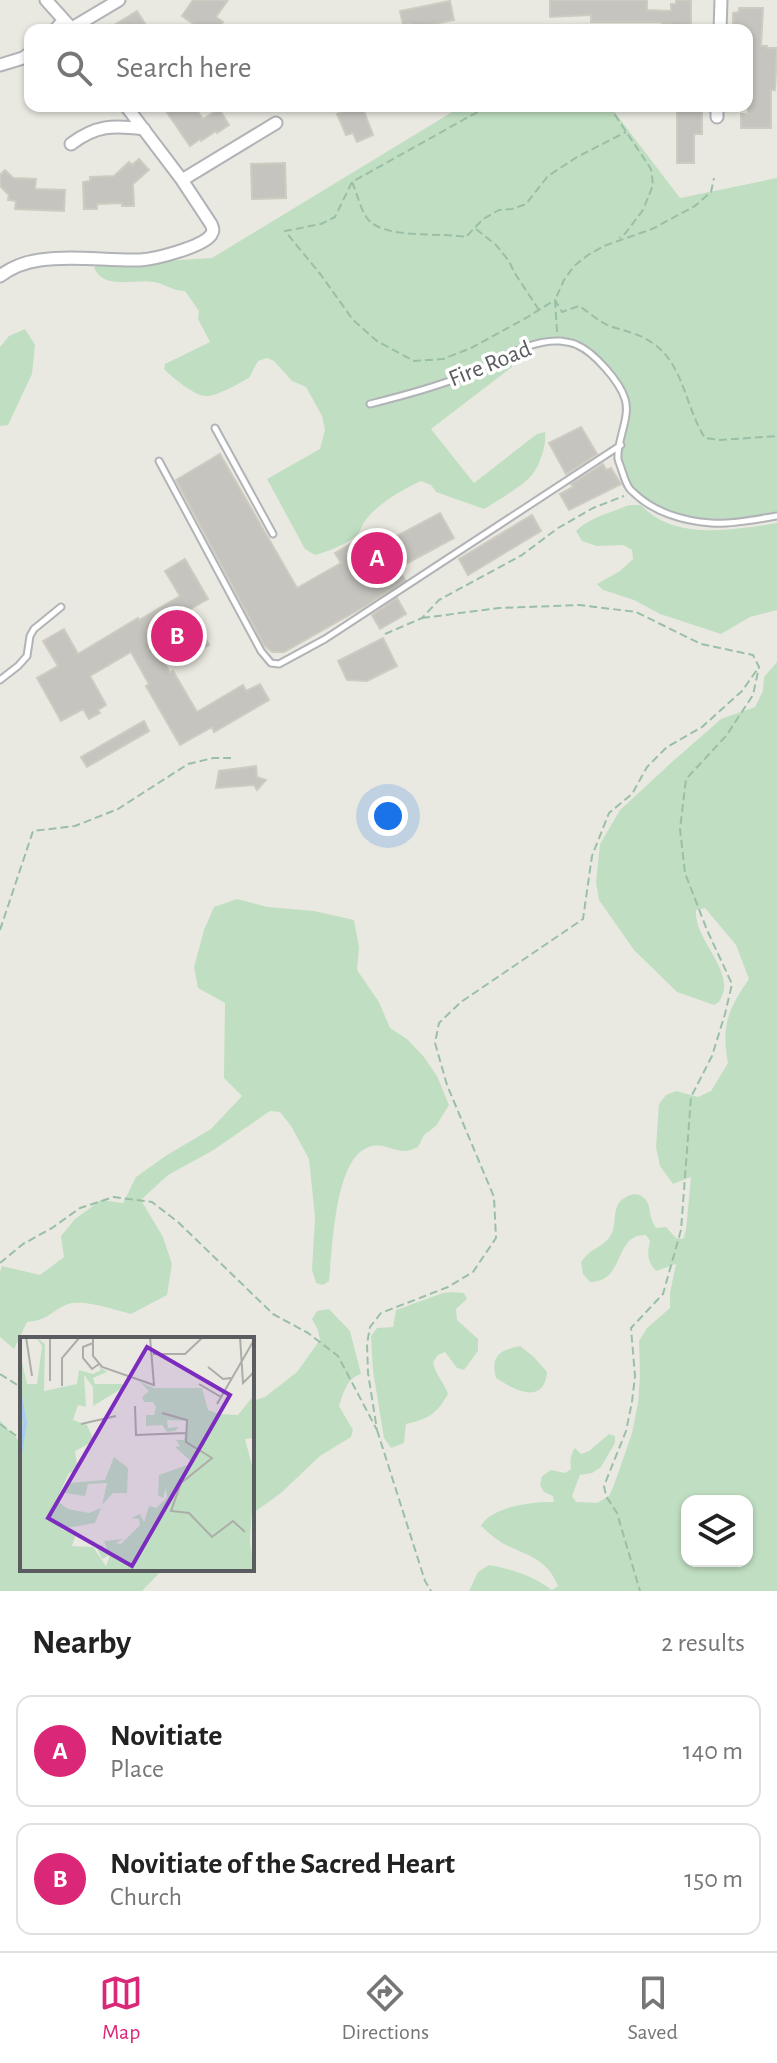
<!DOCTYPE html>
<html lang="en">
<head>
<meta charset="utf-8">
<style>
  :root { --surface:#fff; --page:#f6f6f6; --text:#222; --muted:#767676; --line:#e0e0e0; --accent:#db2777 }
  body { margin:0; font-family:"Alegreya Sans",sans-serif; background:var(--page); color:var(--text) }
  .controls { position:absolute; right:24px; bottom:24px; display:grid; overflow:hidden; border-radius:16px; box-shadow:0 2px 6px #0004 }
  .controls button { width:72px; height:72px; display:grid; place-items:center; padding:0; border:0; border-bottom:2px solid var(--line); background:var(--surface); color:var(--text); font:40px sans-serif }
  .you { position:absolute; left:388px; top:816px; width:28px; height:28px; margin:-20px; border:6px solid #fff; border-radius:50%; background:#1a73e8; box-shadow:0 0 0 12px #1a73e833 }
  .badge { display:grid; place-items:center; width:52px; height:52px; border-radius:50%; background:var(--accent); color:#fff; font-size:26px; font-weight:700 }
  .pin { position:absolute; translate:-50% -50%; border:4px solid #fff; box-shadow:0 2px 8px #0006 }
  .list { margin:0; padding:0; list-style:none }
  h2 { display:flex; justify-content:space-between; align-items:center; height:104px; margin:0; padding:0 32px; font-size:34px }
  h2 small { font-size:26px; font-weight:400; color:var(--muted) }
  .list li { display:grid; grid-template-columns:52px 1fr auto; gap:24px; align-items:center; box-sizing:border-box; height:112px; margin:0 16px 16px; padding:0 16px; border:2px solid var(--line); border-radius:16px }
  .list b { display:block; font-size:30px; white-space:nowrap }
  .list p { margin:0; font-size:26px; white-space:nowrap; color:var(--muted) }
  .list em { font-size:26px; font-style:normal; color:var(--muted) }
  .icon { flex:none; width:44px; height:44px; fill:none; stroke:currentColor; stroke-width:2; stroke-linecap:round; stroke-linejoin:round }
  .map { position:relative; flex:none; width:777px; height:1591px; overflow:hidden }
  .search { position:absolute; background:var(--surface); box-shadow:0 2px 6px #0004; left:24px; right:24px; top:24px; height:88px; display:flex; align-items:center; gap:20px; box-sizing:border-box; padding:0 28px; border-radius:16px; color:var(--muted); font-size:30px }
  .sheet { height:360px; background:var(--surface) }
  nav { display:flex; justify-content:space-around; align-items:center; box-sizing:border-box; height:112px; border-top:2px solid var(--line); background:var(--surface); font-size:22px; color:var(--muted) }
  nav a { display:grid; justify-items:center; gap:4px }
  nav .on { color:var(--accent) }
  .map>svg:first-child { display:block }
  .green { fill:#c0dfc2; fill-rule:evenodd }
  .building { fill:#c6c4be; stroke:#cecbc0; stroke-width:2 }
  .lines { fill:none; stroke-linecap:round; stroke-linejoin:round }
  .lane-casing { stroke:#b1b3b7; stroke-width:9 }
  .street-casing { stroke:#b1b3b7; stroke-width:15 }
  .path { stroke:#9abfa7; stroke-width:2; stroke-dasharray:8 4; stroke-linecap:butt }
  .lane { stroke:#fff; stroke-width:5 }
  .street { stroke:#fff; stroke-width:11 }
  .labels { text-anchor:middle; dominant-baseline:central; stroke-width:7; stroke-linejoin:round; paint-order:stroke }
  .street-label { font-size:24px; fill:#5a5c60; stroke:#fff }
  .inset-river { fill:none; stroke:#a9cdf3; stroke-width:4 }
  .inset-road { fill:none; stroke:#acada9; stroke-width:2 }
  .view { fill:#7b2cbf; fill-opacity:0.15; stroke:#7b2cbf; stroke-width:4 }
  .inset-edge { fill:none; stroke:#5a5c60; stroke-width:4 }
</style>
</head>
<body>
<div class="map">
<svg width="777" height="1591" viewBox="0 0 777 1591">
  <rect width="100%" height="100%" fill="#eae9e1"/>
  <path class="green" d="M462 106H610L680 198 777 178V516L713 523 678 518 657 509 632 492 618 458 626 400 613 379 598 361 576 344 556 341 539 343 513 353 512 367 431 429 474 483 537 434 545 432C547 444 540 465 532 475 524 485 497 501 484 509L436 492 431 485 421 481C403 489 377 504 365 521 361 526 361 532 355 537 344 545 329 551 315 555L305 549 267 479 320 449 325 430 322 416 306 387 292 381 274 361 267 358 258 361 249 378C239 383 218 396 207 396 195 397 172 377 164 369L165 364 210 342 198 319 199 311 185 291C173 291 165 284 154 282 134 278 105 291 94 268L97 265 212 258Z
    M25 329 35 345 32 374 8 425 0 426V347L9 336Z
    M629 505H641C674 541 733 530 777 523V610L750 617 721 634 660 614 634 600 603 590 597 584 620 571 633 559 632 550 623 545 597 546 582 541 576 531C590 517 611 513 629 505Z
    M777 662V1591H469L478 1572 489 1565C512 1569 534 1576 552 1590L558 1586C546 1557 527 1556 502 1543 494 1538 488 1532 481 1526 490 1507 534 1501 554 1502L553 1496 544 1492 540 1485 542 1476 551 1470 565 1473 571 1469C570 1461 570 1455 575 1448L581 1454 589 1451 609 1434 615 1436V1443L601 1467 592 1473 580 1475 572 1496 576 1502 597 1503 609 1496 614 1485 632 1433 638 1403 640 1376 639 1341 647 1328 670 1308V1293L676 1264 656 1271C647 1261 647 1254 650 1241L646 1235C613 1234 626 1282 590 1282L583 1274 581 1262C589 1249 601 1248 609 1238 620 1224 608 1204 628 1196 635 1193 641 1194 645 1199 650 1204 649 1210 651 1217 652 1221 654 1224 656 1228L666 1227 676 1238 683 1239 686 1230 691 1177 673 1184 660 1166 656 1147 659 1104 666 1095 676 1091 698 1097 711 1091 728 1063C721 1026 728 1009 749 979L736 945 705 908 696 910C694 937 727 963 724 990 723 994 721 998 719 1002L714 1005 677 992 634 950 599 900 596 882 600 844 620 810 672 762 721 719 755 707 763 691 764 677ZM687 1501H747V1561H687Z
    M237 899 268 907 314 911 354 920 359 947 357 970 379 1002 390 1028 407 1039 424 1057 437 1076 449 1105 436 1126 424 1135 418 1147C414 1148 410 1151 406 1151 393 1152 383 1142 369 1147 334 1158 333 1249 329 1281L323 1285 316 1283 312 1270 315 1217 309 1159 291 1126 280 1112 270 1111 212 1151 168 1175 141 1200 163 1237 172 1264 167 1295 131 1314C116 1310 83 1299 68 1304 50 1311 50 1320 27 1322L14 1349 0 1337V1272L2 1266 40 1275 64 1257 61 1236 75 1219 101 1200 123 1203 136 1177 167 1155 211 1129 242 1096 224 1078 225 1003 198 988 194 967 204 930 214 907Z
    M452 1292 464 1293 467 1299 456 1309 457 1320 478 1339V1351L464 1370 457 1368 445 1352 438 1355 433 1362C435 1374 444 1382 448 1394 435 1416 429 1418 406 1424L404 1443 391 1448 384 1438 373 1371 371 1336 377 1328 393 1327 396 1310 443 1293Z
    M329 1309 350 1331 361 1374C346 1379 344 1392 339 1406L353 1430 351 1437 320 1456 281 1493 252 1514V1401L265 1397 297 1372 320 1340 318 1330 312 1319 317 1311Z
    M520 1346 534 1357 547 1372C544 1406 514 1390 496 1378 490 1356 500 1350 520 1346Z
    M0 1421 22 1444V1569H163L142 1591H0Z"/>
  <path class="building" d="M193 0H228L216 17 223 22 217 30H202L182 16Z
    M550 0H647V10L671 11V4H676V0H691V24H687V27H671V24H662V22H591V15L550 17Z
    M450 1 454 20 412 28 411 23 403 25 400 11Z
    M739 8H763L761 46H767V48H777L775 90H771V128H741V114H748L747 30H733V13L739 12Z
    M137 11 149 30H106Z
    M174 106H194L203 119 219 109 229 125 217 133 216 131 201 141 200 139 190 146 166 111Z
    M358 106H362L373 135 357 142 353 133 346 135 337 114Z
    M677 109 702 110V134H694V163H677Z
    M139 159 149 170 133 184 134 206H122V203L97 204V209H84L83 182 90 181V177L114 176 129 162 132 165Z
    M285 163 286 198 252 199 251 164Z
    M5 170 13 178 36 179 35 189 65 190 64 211 15 209 16 201 8 200 9 195 0 186V175Z
    M581 427 597 454 566 474 549 443Z
    M220 454 297 588 341 563 335 553 360 538 363 542 376 535 382 544 440 513 454 538 398 568 405 580 367 605 284 652H272L264 645 176 480Z
    M603 464 606 470 611 468 621 484 569 510 560 494 573 487 571 484Z
    M532 515 541 531 468 575 459 559Z
    M185 559 208 599 189 610 209 645 189 657 179 641 159 653 170 673 173 671 197 712 243 685 246 691 260 684 269 700 214 732 212 727 180 745 146 686 149 684 131 652 90 676 106 705 98 710 100 713 89 719 83 709 61 721 37 678 58 666 43 641 64 629 78 654 138 618 139 620 180 596 165 571Z
    M397 598 406 614 380 629 372 615Z
    M383 638 397 666 367 681 347 680 338 661Z
    M144 721 149 731 87 767 81 757Z
    M256 766 257 777 266 780 257 790 254 785 216 788 219 771Z"/>
  <g class="lines">
    <g class="lane-casing">
      <path id="lane" d="M370 404C402 396 433 388 463 376 494 365 525 339 560 341 565 342 572 342 577 345 594 352 620 382 625 399 631 417 616 442 618 459 619 463 621 467 622 471 625 478 626 487 633 492 653 512 683 521 711 523 729 525 758 519 777 516
        M215 428 273 534
        M159 461 261 651 271 663 279 664 325 639 621 445
        M0 680 18 666 27 656 30 636 34 629 61 607"/>
    </g>
    <g class="street-casing">
      <path id="street" d="M46 0 73 30
        M72 28 119 0
        M55 30 63 21
        M720 30 721 0
        M0 65 23 58 30 53
        M717 117V106
        M71 144C96 125 113 125 144 129
        M182 180 276 123
        M0 276C12 267 25 262 40 260 73 255 107 261 140 260 156 259 202 247 211 235 214 230 213 229 211 224L182 180 126 106"/>
    </g>
    <path class="path" d="M488 106 352 182 335 217 321 224 285 231 321 275 353 320 377 341 414 361 443 359 471 348 526 318 555 300 562 312 579 306C589 312 599 322 610 326 624 331 638 333 651 342 684 363 685 407 705 438L720 440 777 436
      M606 106 615 115 651 169 653 185 643 210 624 235 619 238
      M352 182C357 193 360 208 367 218 382 240 442 232 466 237L483 219 499 210 512 209 526 204 548 176 577 157 626 132
      M476 229 496 245 509 261 514 272 539 310
      M557 332 555 300 564 280 574 266 588 255 604 246 652 229 695 206 711 192 714 178
      M422 618 499 608 580 605 636 612 701 644 753 655 759 667 753 695 726 736 686 779 680 829 685 873 707 930 732 984 725 1014 712 1056 691 1097 681 1230 663 1294 631 1328 635 1376 632 1402 626 1431 604 1486 606 1496 617 1513 640 1591
      M385 634 422 618 439 600 522 555 558 528 593 508 624 496
      M0 930 33 831 75 826 118 809 188 764 213 758H231
      M0 1263 23 1244 52 1228 80 1208 114 1197 152 1202 178 1222 273 1314 308 1333 338 1356 377 1430 368 1373 367 1344 370 1327 381 1313 448 1287 473 1272 496 1238 494 1197 447 1085 435 1043 439 1023 461 1002 583 919 592 856 609 813 632 794 647 767 667 747 702 727 742 691 759 667
      M0 1374 22 1388
      M0 1424 22 1440
      M377 1430 425 1581 431 1591"/>
    <use href="#lane" class="lane"/>
    <use href="#street" class="street"/>
  </g>
  <g class="labels">
    <g class="street-label">
      <text transform="translate(490 364) rotate(-22)">Fire Road</text>
    </g>
  </g>
  <g transform="translate(20 1337)">
    <rect width="234" height="234" fill="#eae9e1"/>
    <path d="M16 0 25 7 24 54 57 47 59 33 73 37 81 33 78 29 87 35 73 41 75 47H109L73 69V50L64 38 66 70 58 68 53 83 67 88 74 104 55 114 58 134 49 136 39 157 40 166 48 172 69 176 81 171 75 186 41 192 56 197 52 209 73 210 86 229 90 218 82 222 77 211 82 208 88 215 84 204 103 202 96 206 101 207 120 188 119 182 111 181 120 177 124 185 129 169 136 171 147 161 146 151 143 161 138 158 139 138 173 126 155 110 160 109 156 103H164L168 84 147 83 148 91 159 90 155 94 147 95 142 88 126 89V78H134L136 70 133 65H124L122 60 129 54 120 45 134 51H182L188 73 199 77 218 78 234 58V101L225 102 234 136 230 203 234 234H0V16L7 47H17L22 9ZM94 120 108 131 107 156H93L82 168 87 146 68 147 65 159 45 156 49 146 85 143Z" fill="#c0dfc2"/>
    <path class="inset-river" d="M0 59 5 86 0 117"/>
    <path class="inset-road" d="M6 0 12 39M30 0V44M73 0V19L82 30 134 48 130 0M220 0 223 46 234 35M73 6 63 10V21L72 32 79 27M133 17H165L183 0M188 30 203 42 211 41M179 47 201 60M42 49V21L60 0M197 67 234 3M115 69 116 98 166 96M142 76 167 83 166 105 192 121 161 146 151 174 169 176 192 200 213 184 225 195M61 87 96 79"/>
    <path class="view" d="M127 10 210 58 112 229 28 181Z"/>
    <rect width="234" height="234" class="inset-edge"/>
  </g>
</svg>
<div class="controls">
<button><svg class="icon" aria-label="layers" viewBox="0 0 24 24"><path d="M12 4l9 5-9 5-9-5zM3 14l9 5 9-5"/></svg></button>
</div>
<div class="you"></div>
<div class="pin badge" style="left:377px;top:558px">A</div>
<div class="pin badge" style="left:177px;top:636px">B</div>
<div class="search"><svg class="icon" aria-label="search" viewBox="0 0 24 24"><circle cx="10" cy="10" r="6"/><path d="M15 15l6 6"/></svg>Search here</div>
</div>
<section class="sheet">
<h2>Nearby<small>2 results</small></h2>
<ul class="list">
<li><span class="badge">A</span><div><b>Novitiate</b><p>Place</p></div><em>140 m</em></li>
<li><span class="badge">B</span><div><b>Novitiate of the Sacred Heart</b><p>Church</p></div><em>150 m</em></li>
</ul>
</section>
<nav>
<a class="on"><svg class="icon" aria-label="map" viewBox="0 0 24 24"><path d="M3 6l6-2 6 2 6-2v14l-6 2-6-2-6 2zM9 4v14M15 6v14"/></svg>Map</a>
<a><svg class="icon" aria-label="directions" viewBox="0 0 24 24"><path d="M12 3l9 9-9 9-9-9zM9 14v-3h6M13 9l2 2-2 2"/></svg>Directions</a>
<a><svg class="icon" aria-label="saved" viewBox="0 0 24 24"><path d="M7 4h10v16l-5-4-5 4z"/></svg>Saved</a>
</nav>
</body>
</html>
